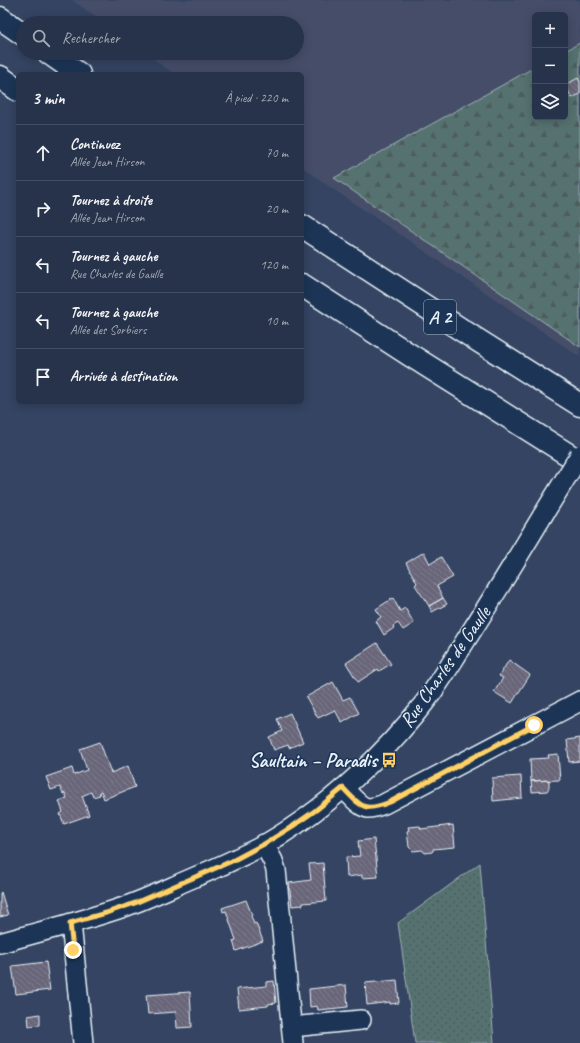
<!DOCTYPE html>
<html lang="fr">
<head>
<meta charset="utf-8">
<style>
  :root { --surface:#27334a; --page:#2f3b51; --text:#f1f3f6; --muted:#a4aab5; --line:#434e62 }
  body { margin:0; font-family:Caveat,sans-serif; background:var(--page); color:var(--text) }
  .controls { position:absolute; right:12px; top:12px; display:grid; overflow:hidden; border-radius:6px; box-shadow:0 2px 10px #0003 }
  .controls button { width:36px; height:36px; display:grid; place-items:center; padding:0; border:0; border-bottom:1px solid var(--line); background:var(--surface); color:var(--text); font:20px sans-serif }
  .stop { position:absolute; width:12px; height:12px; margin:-9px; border:3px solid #ffd166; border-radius:50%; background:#fff }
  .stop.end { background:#ffd166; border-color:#fff; box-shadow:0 1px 4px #0008 }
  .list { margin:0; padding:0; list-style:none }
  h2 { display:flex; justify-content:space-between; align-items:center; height:52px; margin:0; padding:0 16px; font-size:17px }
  h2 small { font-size:13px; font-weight:400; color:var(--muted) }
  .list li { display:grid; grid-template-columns:26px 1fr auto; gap:12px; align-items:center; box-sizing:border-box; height:56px; padding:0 16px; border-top:1px solid var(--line) }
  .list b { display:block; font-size:15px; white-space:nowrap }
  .list p { margin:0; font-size:13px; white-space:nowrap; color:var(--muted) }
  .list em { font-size:13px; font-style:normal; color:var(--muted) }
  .icon { flex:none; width:22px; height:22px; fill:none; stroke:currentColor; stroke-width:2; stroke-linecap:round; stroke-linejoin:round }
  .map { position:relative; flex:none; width:580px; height:1043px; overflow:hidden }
  .search { position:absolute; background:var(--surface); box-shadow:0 2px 10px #0003; left:16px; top:16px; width:288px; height:44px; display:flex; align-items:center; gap:10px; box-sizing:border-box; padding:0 14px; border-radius:22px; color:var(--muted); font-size:15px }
  .panel { position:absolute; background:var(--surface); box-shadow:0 2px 10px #0003; left:16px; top:72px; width:288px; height:332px; border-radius:6px }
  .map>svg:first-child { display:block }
  .built { fill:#444e69; fill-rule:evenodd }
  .green { fill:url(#green-dots); stroke:#9eb2b4 }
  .forest { fill:url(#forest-firs); stroke:#9eb2b4 }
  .building { fill:url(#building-back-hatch); stroke:#e8f1f8 }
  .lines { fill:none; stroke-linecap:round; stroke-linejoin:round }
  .minor-casing { stroke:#e8f1f8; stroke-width:22 }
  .highway-casing { stroke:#e8f1f8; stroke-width:25 }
  .minor { stroke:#1d3557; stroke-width:19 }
  .highway { stroke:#1d3557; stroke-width:22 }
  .minor-bridge-casing { stroke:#e8f1f8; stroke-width:22; stroke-linecap:butt }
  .minor-bridge { stroke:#1d3557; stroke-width:19 }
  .route { stroke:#ffd166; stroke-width:5 }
  .labels { text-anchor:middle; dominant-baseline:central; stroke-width:3; stroke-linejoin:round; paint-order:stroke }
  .shield { fill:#1d3557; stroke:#abb9c8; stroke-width:1 }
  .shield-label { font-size:19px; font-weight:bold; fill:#e8f1f8 }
  .street-label { font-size:20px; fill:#e8f1f8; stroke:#1d3557 }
  .poi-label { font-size:20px; font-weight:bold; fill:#e8f1f8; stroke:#1d3557; text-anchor:end }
</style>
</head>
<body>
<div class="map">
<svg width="580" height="1043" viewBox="0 0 580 1043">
  <defs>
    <pattern id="green-dots" width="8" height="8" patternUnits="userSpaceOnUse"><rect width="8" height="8" fill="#557270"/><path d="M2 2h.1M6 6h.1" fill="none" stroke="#4d5b5b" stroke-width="1.8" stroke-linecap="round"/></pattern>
    <pattern id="forest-firs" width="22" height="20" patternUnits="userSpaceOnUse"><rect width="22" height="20" fill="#557270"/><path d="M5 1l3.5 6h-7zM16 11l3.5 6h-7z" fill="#4d5b5b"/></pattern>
    <pattern id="building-back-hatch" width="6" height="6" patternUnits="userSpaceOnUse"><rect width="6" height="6" fill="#6b667a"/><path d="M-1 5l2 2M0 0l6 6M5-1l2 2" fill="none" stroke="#807c8e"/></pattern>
  </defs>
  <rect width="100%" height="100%" fill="#344462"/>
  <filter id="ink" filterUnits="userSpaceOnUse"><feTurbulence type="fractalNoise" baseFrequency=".025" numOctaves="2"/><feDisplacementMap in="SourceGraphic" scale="8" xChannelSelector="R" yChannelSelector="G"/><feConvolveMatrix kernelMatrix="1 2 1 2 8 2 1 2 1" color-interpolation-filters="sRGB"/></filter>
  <g filter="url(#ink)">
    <path class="built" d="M72 0H580V357L330 187 302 167V74H174L145 53H297V23H104ZM535 15H565V117H535Z"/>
    <path class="green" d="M480 863 494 1043H415L398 923Z"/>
    <path class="forest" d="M580 43V347L334 178 535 67V117H565V51Z"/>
    <path class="building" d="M578 78 580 82V94L572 98 565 85Z
      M424 552 430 564 441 557 453 577 437 586 443 598 429 606 415 585 417 583 406 563Z
      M393 598 400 611 405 608 414 623 403 630 398 623 393 626 394 628 384 635 376 621 381 617 376 609Z
      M443 598 447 604 432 612 429 606Z
      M377 643 391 664 379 671 378 669 358 682 346 663Z
      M509 660 530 675 512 703 494 692 503 678 499 676Z
      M333 682 343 700 350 697 359 713 342 723 335 710 318 718 306 697Z
      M290 713 303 742 289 748 288 745 274 750 269 737 282 731 277 719Z
      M580 738V761L569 762 567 740Z
      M100 742 111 773 128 766 135 787 104 799 101 791 99 792 100 795 93 797 91 792 82 796 89 815 64 824 60 814 63 812 59 801 67 798 65 793 63 794 60 787 51 790 46 777 72 768 74 775 87 770 80 749Z
      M558 754 560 780 531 781 530 759 549 758 548 755Z
      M521 776 522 798 493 801 492 778Z
      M549 780V788L547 791 532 792 531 781Z
      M453 825 455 847 433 849V851L432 852 425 853 422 850 413 851 409 847 407 831 409 830 408 827 420 826 421 829Z
      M374 839 378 877 362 878V875L347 877 346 857 360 856 358 841Z
      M323 863 326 901 303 903V905L292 906 289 883 311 880 309 864Z
      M1 892 8 915 0 917V893Z
      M246 900 252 915 251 916 254 924 256 923 263 941 236 951 233 941 236 940 226 911 223 912 222 908Z
      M46 962 50 990 16 994 12 966Z
      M397 980 399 1003 390 1004V1002L367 1005 365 983Z
      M274 981 276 1003 268 1004V1006L239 1009 237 989 266 986V982Z
      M346 985 348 1007 318 1010 317 1006 310 1007 309 989Z
      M190 992 192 1027 177 1028 176 1012 148 1014 146 995Z
      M40 1014V1025L29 1026 28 1016Z"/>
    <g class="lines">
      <g class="minor-casing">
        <path id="minor" d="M343 788C350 794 359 807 368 808 374 808 379 806 384 804L521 732 580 701
          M264 844 273 861 276 870 293 1043
          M71 923 83 1043
          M0 943C39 932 79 922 118 909 142 901 165 890 188 880 214 869 239 858 264 845 326 809 381 758 425 702 441 681 455 658 469 635 494 596 519 555 543 515
          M292 1027 361 1020"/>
      </g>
      <g class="highway-casing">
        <path id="highway" d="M0 18 23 34
          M49 53 79 74
          M0 77 18 90
          M302 226 471 336 580 405
          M302 285 410 355 580 462"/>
      </g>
      <use href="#minor" class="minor"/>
      <use href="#highway" class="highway"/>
      <g class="minor-bridge-casing">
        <path id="minor-bridge" d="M543 515 580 455"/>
      </g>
      <use href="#minor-bridge" class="minor-bridge"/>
    </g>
  </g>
  <g class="lines" filter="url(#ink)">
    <path class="route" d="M73 950 70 923 106 913 135 903 232 861 264 844 293 826 316 810 343 788C361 806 363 813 390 802L534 725"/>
  </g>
  <defs>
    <g id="bus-bare" transform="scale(1.2)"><path d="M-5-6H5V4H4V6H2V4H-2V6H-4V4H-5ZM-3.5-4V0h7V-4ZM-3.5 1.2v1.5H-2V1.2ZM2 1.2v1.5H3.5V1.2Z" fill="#ffd166" stroke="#1d3557" stroke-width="2.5" paint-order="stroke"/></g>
  </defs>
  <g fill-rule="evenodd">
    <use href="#bus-bare" x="389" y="760"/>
  </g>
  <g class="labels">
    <rect class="shield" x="424" y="300" width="32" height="34" rx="3"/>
    <g class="shield-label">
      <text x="440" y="317">A 2</text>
    </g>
    <g class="street-label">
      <text transform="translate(445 667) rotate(-55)">Rue Charles de Gaulle</text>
    </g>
    <g class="poi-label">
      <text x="377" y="760">Saultain – Paradis</text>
    </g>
  </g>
</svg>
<div class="controls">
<button>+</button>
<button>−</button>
<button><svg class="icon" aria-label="layers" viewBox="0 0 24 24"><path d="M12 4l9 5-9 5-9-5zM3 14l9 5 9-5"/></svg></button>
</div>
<div class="stop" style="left:534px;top:725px"></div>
<div class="stop end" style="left:73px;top:950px"></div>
<div class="search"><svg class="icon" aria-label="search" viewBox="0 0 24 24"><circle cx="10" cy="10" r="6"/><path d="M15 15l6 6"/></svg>Rechercher</div>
<section class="panel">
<h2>3 min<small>À pied · 220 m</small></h2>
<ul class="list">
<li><svg class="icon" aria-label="ahead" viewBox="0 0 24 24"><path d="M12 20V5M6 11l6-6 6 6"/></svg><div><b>Continuez</b><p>Allée Jean Hirson</p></div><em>70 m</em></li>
<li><svg class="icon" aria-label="right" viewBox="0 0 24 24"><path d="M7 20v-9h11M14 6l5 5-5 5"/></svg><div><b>Tournez à droite</b><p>Allée Jean Hirson</p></div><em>20 m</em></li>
<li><svg class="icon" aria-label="left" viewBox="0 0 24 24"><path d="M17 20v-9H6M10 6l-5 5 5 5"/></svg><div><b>Tournez à gauche</b><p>Rue Charles de Gaulle</p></div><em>120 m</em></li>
<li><svg class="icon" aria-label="left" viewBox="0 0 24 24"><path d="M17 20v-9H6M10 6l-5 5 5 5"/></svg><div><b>Tournez à gauche</b><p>Allée des Sorbiers</p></div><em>10 m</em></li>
<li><svg class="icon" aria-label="arrive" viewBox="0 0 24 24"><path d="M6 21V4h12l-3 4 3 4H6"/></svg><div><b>Arrivée à destination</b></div></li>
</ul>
</section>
</div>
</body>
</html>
